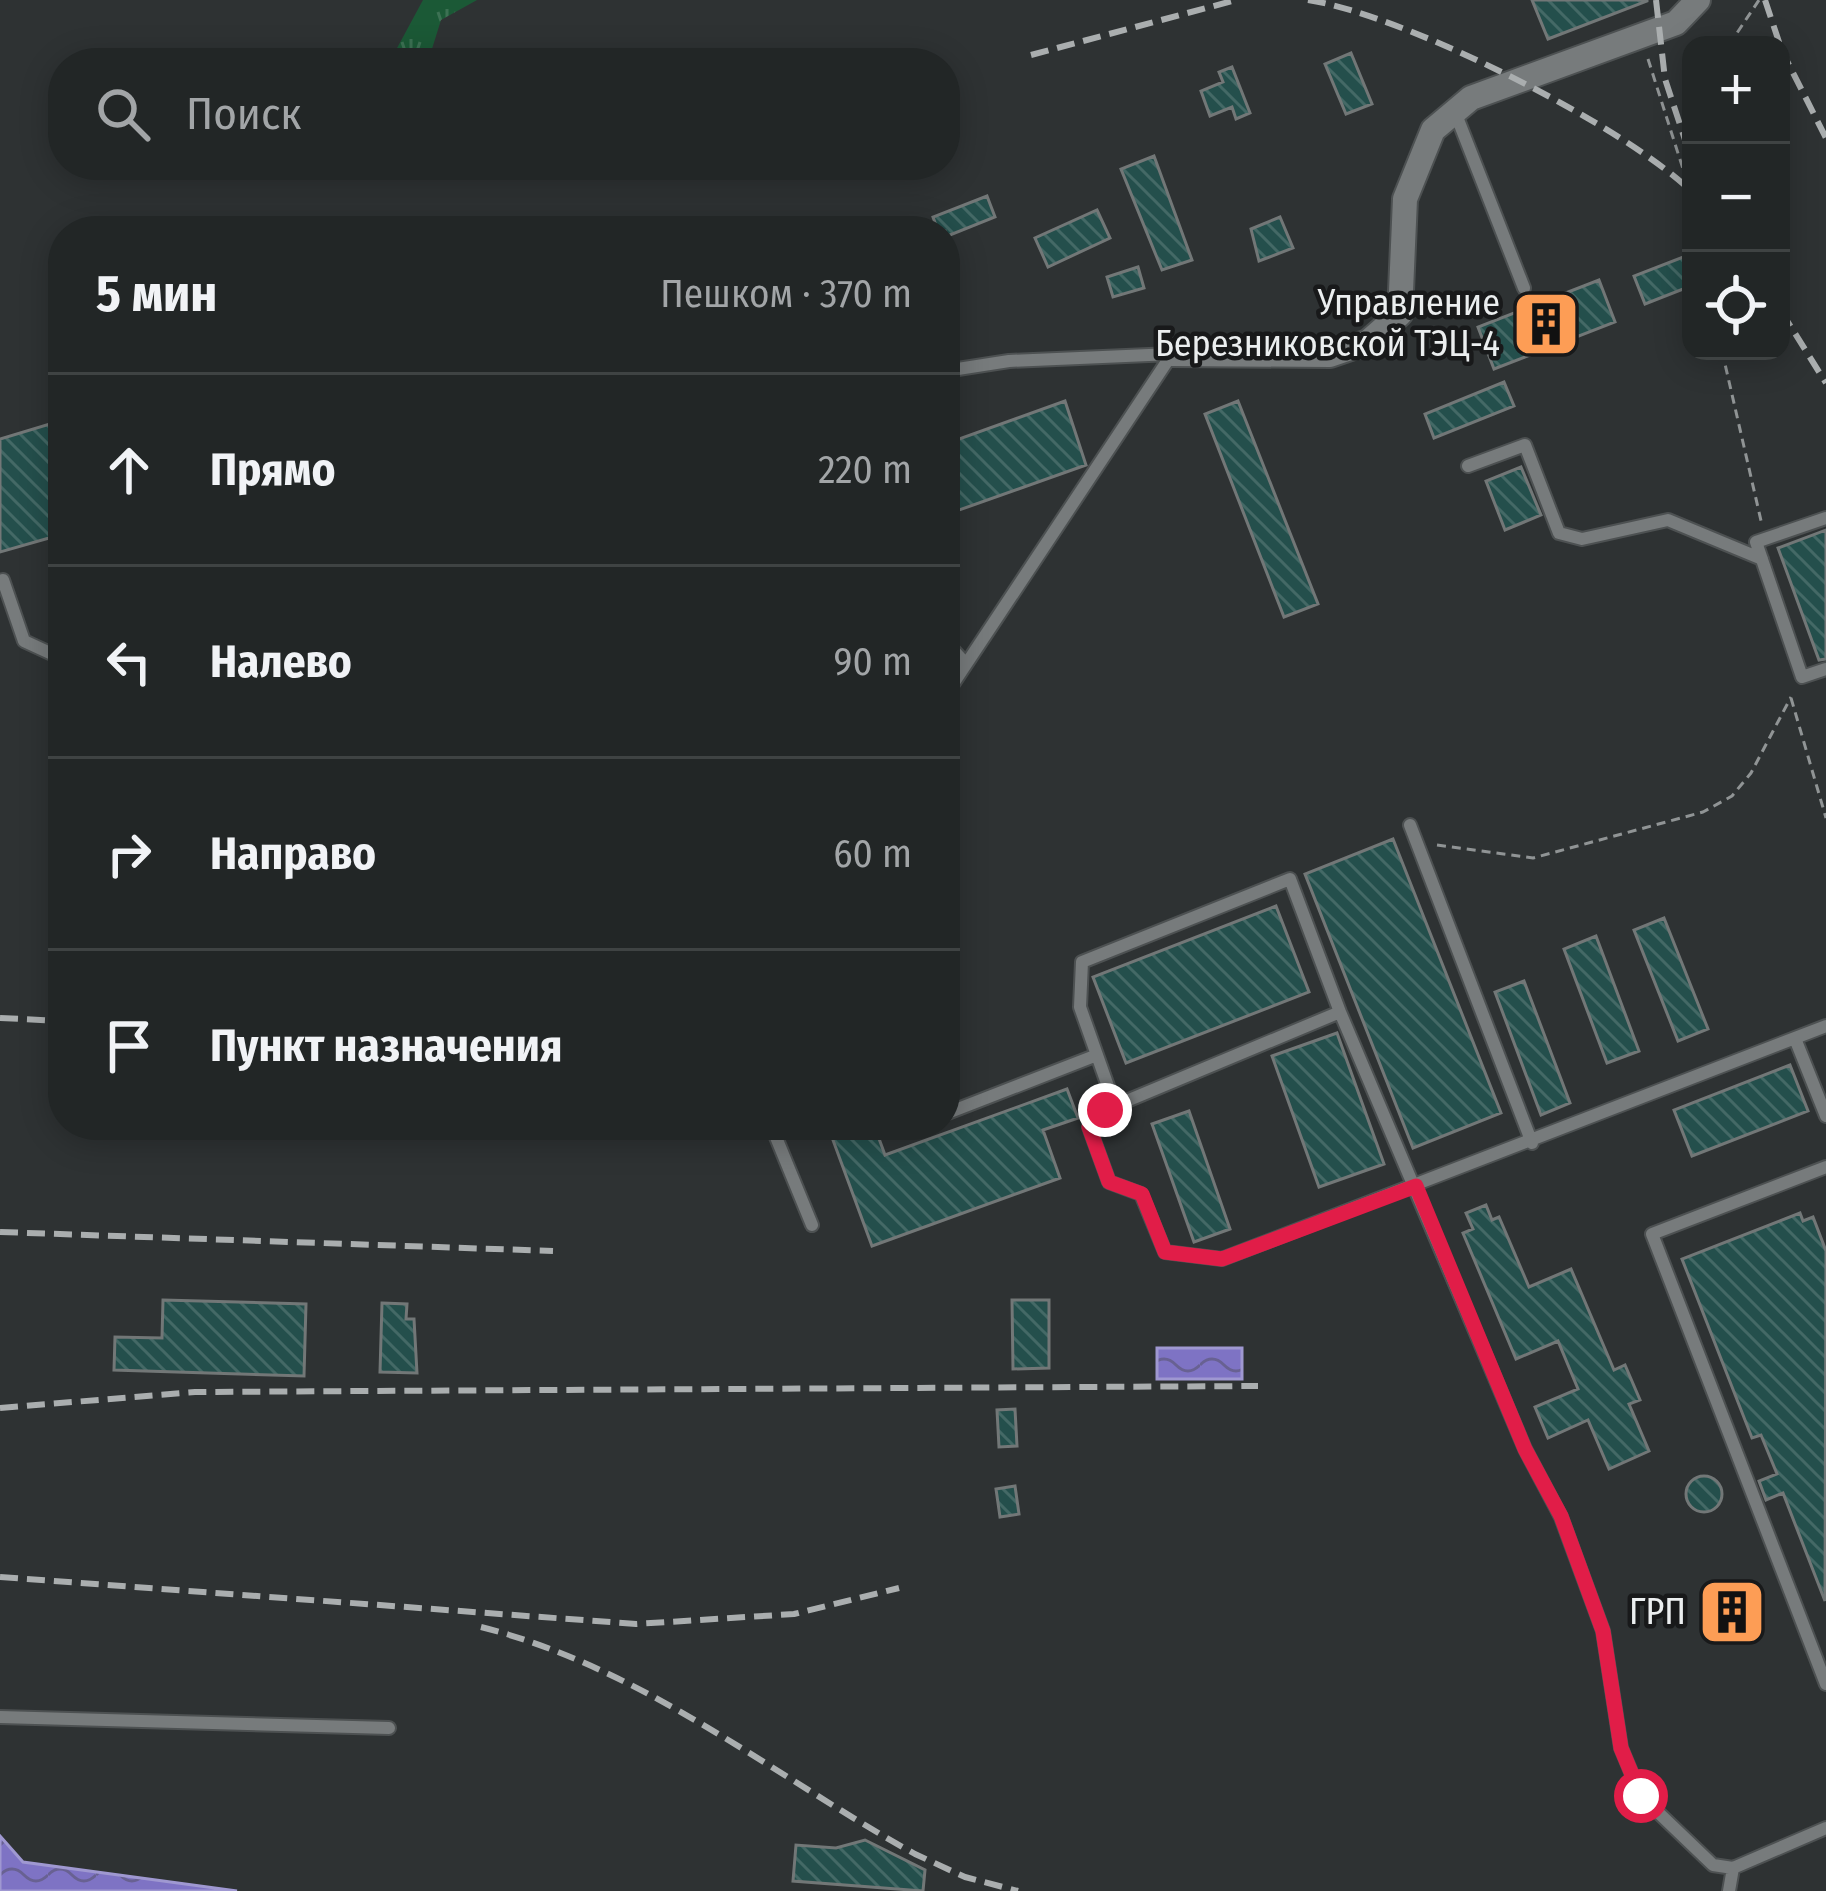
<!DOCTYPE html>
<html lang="ru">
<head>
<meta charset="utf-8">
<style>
  :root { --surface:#222626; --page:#2e3232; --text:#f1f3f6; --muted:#a2a5a7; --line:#3f4343 }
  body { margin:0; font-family:"Fira Sans Condensed",sans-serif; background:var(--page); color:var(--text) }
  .controls { position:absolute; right:36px; top:36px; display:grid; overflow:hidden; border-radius:24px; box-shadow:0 6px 30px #0003 }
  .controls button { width:108px; height:108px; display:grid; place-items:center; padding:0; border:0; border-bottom:3px solid var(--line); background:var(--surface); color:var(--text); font:60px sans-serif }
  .stop { position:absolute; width:36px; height:36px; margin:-27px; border:9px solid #e11d48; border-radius:50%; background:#fff }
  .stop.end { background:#e11d48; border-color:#fff; box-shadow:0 3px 12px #0008 }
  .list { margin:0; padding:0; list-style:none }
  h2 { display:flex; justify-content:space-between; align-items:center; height:156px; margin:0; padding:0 48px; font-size:51px }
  h2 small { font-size:39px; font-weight:400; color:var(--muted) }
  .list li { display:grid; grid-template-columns:78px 1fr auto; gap:36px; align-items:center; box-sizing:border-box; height:192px; padding:0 48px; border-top:3px solid var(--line) }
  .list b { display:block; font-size:45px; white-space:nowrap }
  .list em { font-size:39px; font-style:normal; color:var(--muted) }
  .icon { flex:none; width:66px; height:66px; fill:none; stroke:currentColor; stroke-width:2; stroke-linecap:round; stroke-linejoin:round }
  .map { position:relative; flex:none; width:1826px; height:1891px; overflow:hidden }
  .search { position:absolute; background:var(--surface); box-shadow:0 6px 30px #0003; left:48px; top:48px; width:912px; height:132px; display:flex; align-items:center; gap:30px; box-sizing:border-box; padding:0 42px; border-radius:48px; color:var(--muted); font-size:45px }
  .panel { position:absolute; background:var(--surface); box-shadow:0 6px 30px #0003; left:48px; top:216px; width:912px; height:924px; border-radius:48px }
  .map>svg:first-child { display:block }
  .grass { fill:url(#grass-tufts) }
  .water { fill:url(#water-waves); stroke:#9f98d1; stroke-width:3 }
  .building { fill:url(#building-back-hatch); stroke:#727777; stroke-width:3 }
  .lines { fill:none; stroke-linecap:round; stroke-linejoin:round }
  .service-casing { stroke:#4d5152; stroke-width:16 }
  .minor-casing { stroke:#4d5152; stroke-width:28 }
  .path { stroke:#909495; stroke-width:3; stroke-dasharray:9 6; stroke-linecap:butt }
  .service { stroke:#777b7c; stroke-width:12 }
  .minor { stroke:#777b7c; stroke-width:24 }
  .rail { stroke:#aaaeaf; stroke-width:6; stroke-dasharray:18 9; stroke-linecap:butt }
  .route { stroke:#e11d48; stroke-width:15 }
  .labels { text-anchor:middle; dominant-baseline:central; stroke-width:9; stroke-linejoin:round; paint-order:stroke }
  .poi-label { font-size:36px; fill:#ebeeef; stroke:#18191a; text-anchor:end }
</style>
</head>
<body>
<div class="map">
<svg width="1826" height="1891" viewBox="0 0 1826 1891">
  <defs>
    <pattern id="grass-tufts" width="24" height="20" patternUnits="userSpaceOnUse" patternTransform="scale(3)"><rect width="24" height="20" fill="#1b5936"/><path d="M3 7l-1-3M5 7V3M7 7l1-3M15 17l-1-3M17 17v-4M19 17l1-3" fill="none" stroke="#3c7153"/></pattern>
    <pattern id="water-waves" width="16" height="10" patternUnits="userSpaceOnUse" patternTransform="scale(3)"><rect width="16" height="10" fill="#7e73c4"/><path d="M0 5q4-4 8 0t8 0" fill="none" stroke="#686192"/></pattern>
    <pattern id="building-back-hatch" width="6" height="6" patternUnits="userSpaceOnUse" patternTransform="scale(3)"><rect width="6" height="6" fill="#244f4c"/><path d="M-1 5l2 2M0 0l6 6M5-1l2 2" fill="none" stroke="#446966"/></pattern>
  </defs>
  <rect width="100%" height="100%" fill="#2e3233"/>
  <path class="grass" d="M423 0H477L441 20 431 52 407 63H389Z"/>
  <path class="water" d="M1157 1348H1242V1379H1157Z
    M0 1836 23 1862 237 1891H0Z"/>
  <path class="building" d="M1532 0H1647V1L1548 39Z
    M1351 53 1372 104 1346 114 1325 64Z
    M1232 67 1250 113 1236 119 1232 107 1210 116 1201 91 1223 82 1219 72Z
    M1154 156 1192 260 1162 270 1121 169Z
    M987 196 995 217 945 237V231H938L933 217Z
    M1097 210 1110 238 1048 267 1035 238Z
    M1280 217 1293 248 1259 261 1251 229Z
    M1691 254V286L1645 304 1634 276Z
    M1138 267 1144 288 1113 297 1107 277Z
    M1599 280 1615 322 1494 369 1478 327Z
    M1504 382 1514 406 1434 438 1425 414Z
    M1065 401 1086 465 945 515V444Z
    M1238 401 1318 604 1284 617 1205 414Z
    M63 420V534L0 552V439Z
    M1521 467 1541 515 1505 530 1486 481Z
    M1826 530V659L1819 660 1778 548Z
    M1393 839 1501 1113 1413 1148 1305 874Z
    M1276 906 1309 992 1126 1063 1093 977Z
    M1664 918 1708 1029 1678 1041 1634 930Z
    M1596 936 1639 1051 1607 1063 1564 949Z
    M1524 981 1570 1103 1541 1115 1495 992Z
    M1337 1033 1384 1164 1319 1187 1272 1056Z
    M1790 1065 1808 1111 1692 1156 1674 1110Z
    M1067 1089 1078 1118 1043 1130 1060 1178 872 1246 830 1132 874 1125 885 1155Z
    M1189 1111 1230 1229 1194 1242 1152 1124Z
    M1486 1205 1492 1220 1499 1217 1529 1287 1571 1269 1614 1370 1625 1365 1640 1400 1629 1404 1649 1451 1609 1469 1588 1420 1548 1438 1535 1407 1578 1389 1558 1341 1516 1359 1463 1233 1473 1229 1466 1213Z
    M1800 1213 1803 1221 1813 1217 1826 1251 1825 1601 1783 1493 1766 1500 1759 1481 1777 1474 1761 1435 1752 1438 1682 1259Z
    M163 1300 306 1304 304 1376 114 1370 115 1337 162 1338Z
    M1012 1300H1049V1368L1013 1369Z
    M382 1303 407 1304 406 1319H414L417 1373 380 1372Z
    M1015 1409 1017 1446 999 1447 997 1410Z
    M1686 1494a18 18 0 1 1 36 0a18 18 0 1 1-36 0Z
    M1015 1486 1019 1514 1000 1517 996 1489Z
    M1736 1589 1748 1628 1728 1635 1715 1596Z
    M865 1840 925 1870 923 1891 793 1881 796 1845 836 1848Z"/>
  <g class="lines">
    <g class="service-casing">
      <path id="service" d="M1455 112 1524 288
        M945 371 1009 361 1172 354
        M1468 466 1525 445 1559 533 1582 539 1668 520 1762 559
        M1826 518 1756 542 1802 677 1826 669
        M3 580 24 641 63 659
        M945 641 966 664
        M945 696 1172 354
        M1410 825 1532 1143
        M1340 1012 1105 1110 1089 1127 1109 1182 1141 1194 1165 1252 1222 1259 1826 1026
        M1796 1041 1826 1116
        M1115 1106 1080 1007 1082 962 1290 879 1340 1012 1525 1449 1561 1517 1603 1631 1621 1748 1641 1796 1713 1865 1733 1868
        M945 1114 1097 1055
        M771 1125 812 1225
        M902 1130 916 1125
        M1826 1167 1652 1234 1826 1684
        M0 1717 389 1728
        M1729 1891 1733 1868 1826 1828"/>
    </g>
    <g class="minor-casing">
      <path id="minor" d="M1172 354 1330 355 1368 342 1400 314 1405 199 1433 130 1471 98 1676 23 1698 0"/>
    </g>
    <path class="path" d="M1729 45 1759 0
      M1648 59 1691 194
      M1722 351 1762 525
      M1791 698 1826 818
      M1437 845 1533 858 1703 812 1732 796 1751 773 1791 697"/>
    <use href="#service" class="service"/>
    <use href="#minor" class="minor"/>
    <path class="rail" d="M1308 0C1404 15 1620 123 1691 191
      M1656 0 1665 79 1691 158
      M1765 0 1780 45
      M1781 49 1826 138
      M1031 55 1236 0
      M1781 311 1826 383
      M0 1018 63 1021
      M0 1232 553 1251
      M0 1408 195 1392 1258 1386
      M0 1577 636 1624 794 1614 899 1588
      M481 1627C643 1668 771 1774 915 1854L965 1877 1018 1891"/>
  </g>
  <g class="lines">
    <path class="route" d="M1105 1110 1089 1127 1109 1182 1142 1194 1165 1252 1222 1259 1416 1186 1525 1449 1561 1516 1603 1631 1621 1748 1641 1796"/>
  </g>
  <defs>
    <g id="building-square" transform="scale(3.45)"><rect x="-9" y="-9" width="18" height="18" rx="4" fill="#fd9d55" stroke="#18191a"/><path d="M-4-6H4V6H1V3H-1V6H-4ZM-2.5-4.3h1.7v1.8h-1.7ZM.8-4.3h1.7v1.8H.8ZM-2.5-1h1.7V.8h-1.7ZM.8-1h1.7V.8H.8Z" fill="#111"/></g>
  </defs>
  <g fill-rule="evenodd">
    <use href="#building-square" x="1546" y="324"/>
    <use href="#building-square" x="1732" y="1612"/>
  </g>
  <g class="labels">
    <g class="poi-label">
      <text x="1500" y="303">Управление<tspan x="1500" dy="41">Березниковской ТЭЦ-4</tspan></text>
      <text x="1686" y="1612">ГРП</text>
    </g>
  </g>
</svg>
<div class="controls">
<button>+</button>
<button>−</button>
<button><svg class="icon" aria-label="locate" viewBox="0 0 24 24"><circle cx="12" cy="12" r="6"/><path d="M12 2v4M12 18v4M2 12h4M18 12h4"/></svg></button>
</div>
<div class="stop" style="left:1641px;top:1796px"></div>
<div class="stop end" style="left:1105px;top:1110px"></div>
<div class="search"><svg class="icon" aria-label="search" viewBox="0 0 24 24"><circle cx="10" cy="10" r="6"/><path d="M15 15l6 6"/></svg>Поиск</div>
<section class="panel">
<h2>5 мин<small>Пешком · 370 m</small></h2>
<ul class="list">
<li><svg class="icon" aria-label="ahead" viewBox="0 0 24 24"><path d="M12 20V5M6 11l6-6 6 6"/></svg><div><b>Прямо</b></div><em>220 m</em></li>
<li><svg class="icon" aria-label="left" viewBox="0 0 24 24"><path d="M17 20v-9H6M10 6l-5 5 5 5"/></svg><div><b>Налево</b></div><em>90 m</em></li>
<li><svg class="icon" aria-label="right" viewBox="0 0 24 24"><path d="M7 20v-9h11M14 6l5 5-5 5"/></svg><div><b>Направо</b></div><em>60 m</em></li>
<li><svg class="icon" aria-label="arrive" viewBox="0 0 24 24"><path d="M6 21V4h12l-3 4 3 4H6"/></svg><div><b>Пункт назначения</b></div></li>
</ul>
</section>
</div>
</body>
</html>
